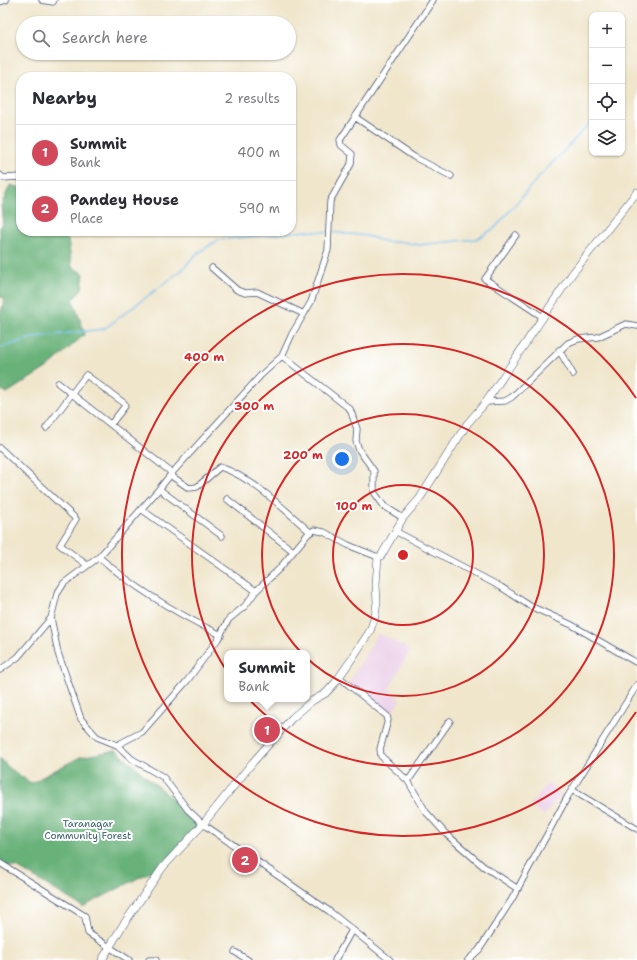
<!DOCTYPE html>
<html lang="en">
<head>
<meta charset="utf-8">
<style>
  :root { --surface:#fff; --page:#f7f7f7; --text:#2b2b33; --muted:#7c7c81; --line:#e1e1e2; --accent:#d1495b }
  body { margin:0; font-family:"Shantell Sans",sans-serif; background:var(--page); color:var(--text) }
  .controls { position:absolute; right:12px; top:12px; display:grid; overflow:hidden; border-radius:8px; box-shadow:0 1px 3px #0004 }
  .controls button { width:36px; height:36px; display:grid; place-items:center; padding:0; border:0; border-bottom:1px solid var(--line); background:var(--surface); color:var(--text); font:20px sans-serif }
  .you { position:absolute; left:342px; top:459px; width:14px; height:14px; margin:-10px; border:3px solid #fff; border-radius:50%; background:#1a73e8; box-shadow:0 0 0 6px #1a73e833 }
  .badge { display:grid; place-items:center; width:26px; height:26px; border-radius:50%; background:var(--accent); color:#fff; font-size:13px; font-weight:700 }
  .pin { position:absolute; translate:-50% -50%; border:2px solid #fff; box-shadow:0 1px 4px #0006 }
  .popup { position:absolute; left:224px; top:650px; width:86px; height:52px; box-sizing:border-box; display:grid; place-content:center; border-radius:8px; background:var(--surface); filter:drop-shadow(0 1px 3px #0005); font-size:13px; white-space:nowrap; color:var(--muted) }
  .popup b { font-size:15px; color:var(--text) }
  .popup::after { content:''; position:absolute; left:50%; top:100%; margin-left:-8px; border:8px solid transparent; border-top-color:var(--surface) }
  .list { margin:0; padding:0; list-style:none }
  h2 { display:flex; justify-content:space-between; align-items:center; height:52px; margin:0; padding:0 16px; font-size:17px }
  h2 small { font-size:13px; font-weight:400; color:var(--muted) }
  .list li { display:grid; grid-template-columns:26px 1fr auto; gap:12px; align-items:center; box-sizing:border-box; height:56px; padding:0 16px; border-top:1px solid var(--line) }
  .list b { display:block; font-size:15px; white-space:nowrap }
  .list p { margin:0; font-size:13px; white-space:nowrap; color:var(--muted) }
  .list em { font-size:13px; font-style:normal; color:var(--muted) }
  .icon { flex:none; width:22px; height:22px; fill:none; stroke:currentColor; stroke-width:2; stroke-linecap:round; stroke-linejoin:round }
  .map { position:relative; flex:none; width:637px; height:960px; overflow:hidden }
  .search { position:absolute; background:var(--surface); box-shadow:0 1px 3px #0004; left:16px; top:16px; width:280px; height:44px; display:flex; align-items:center; gap:10px; box-sizing:border-box; padding:0 14px; border-radius:22px; color:var(--muted); font-size:15px }
  .panel { position:absolute; background:var(--surface); box-shadow:0 1px 3px #0004; left:16px; top:72px; width:280px; height:164px; border-radius:16px }
  .map>svg:first-child { display:block }
  .built { fill:#ecd1e9 }
  .forest { fill:#67b178; stroke:#41706b }
  .lines { fill:none; stroke-linecap:round; stroke-linejoin:round }
  .stream { stroke:#78c0f0; stroke-width:1.5 }
  .minor-casing { stroke:#3b4a6e; stroke-width:7 }
  .tertiary-casing { stroke:#3b4a6e; stroke-width:8 }
  .minor { stroke:#fff; stroke-width:5.5 }
  .tertiary { stroke:#fff; stroke-width:7 }
  .ring { fill:none; stroke:#d62828; stroke-width:2 }
  .labels { text-anchor:middle; dominant-baseline:central; stroke-width:4; stroke-linejoin:round; paint-order:stroke }
  .park-label { font-size:10px; fill:#395f6c; stroke:#fff }
  .centre { fill:#d62828; stroke:#fff; stroke-width:2 }
  .ring-label { font-size:12px; text-anchor:middle; font-weight:bold; fill:#d62828; stroke:#fff; stroke-width:4; stroke-linejoin:round; paint-order:stroke }
</style>
</head>
<body>
<div class="map">
<svg width="637" height="960" viewBox="0 0 637 960">
  <rect width="100%" height="100%" fill="#fff"/>
  <filter id="ink" filterUnits="userSpaceOnUse"><feTurbulence type="fractalNoise" baseFrequency=".025" numOctaves="2"/><feDisplacementMap in="SourceGraphic" scale="8" xChannelSelector="R" yChannelSelector="G"/><feConvolveMatrix kernelMatrix="1 2 1 2 8 2 1 2 1" color-interpolation-filters="sRGB"/></filter>
  <filter id="wash" filterUnits="userSpaceOnUse"><feTurbulence type="fractalNoise" baseFrequency=".012" numOctaves="4" result="noise"/><feDisplacementMap in="SourceGraphic" scale="16" xChannelSelector="R" yChannelSelector="G"/><feGaussianBlur stdDeviation="0.9" result="paint"/><feColorMatrix in="noise" values="0 0 0 0 0 0 0 0 0 0 0 0 0 0 0 0 0 1.4 0 .05"/><feComposite in="paint" operator="in"/></filter>
  <g filter="url(#wash)">
    <rect width="100%" height="100%" fill="#f0e6cc"/>
    <path class="built" d="M378 633 410 650 389 689 400 700 391 713 361 695 349 683Z
      M548 783 561 794 544 816 530 805Z"/>
    <path class="forest" d="M10 185 21 188V231H60L68 240 72 267 84 274 82 288 73 300 85 334 48 367 7 393 0 389V315L5 298 0 297V227L3 224 1 206Z
      M116 750 202 825 169 862 83 907 17 867 0 866V758L9 768 31 783 80 757Z"/>
    <g class="lines">
      <path class="stream" d="M331 232 367 236 386 242H403L419 245 476 239 495 228 538 178 592 121
        M0 348 35 337 104 329 182 270 195 255 218 240 306 231 327 232"/>
    </g>
  </g>
  <g filter="url(#ink)">
    <g class="lines">
      <g class="minor-casing">
        <path id="minor" d="M42 0 53 2 54 0
          M0 2 6 0
          M355 117 414 157 451 176
          M0 175 3 178 21 177
          M516 235 485 279 543 317
          M212 268 237 290 245 293 257 292 304 314
          M559 350 573 374
          M282 356 350 409 357 429 356 441 359 450 374 471V492L384 506 403 518
          M58 383 172 473
          M486 402 505 401 512 397 568 343 578 339 598 337 626 324 637 326
          M46 428 86 375 124 403 125 406 111 424
          M0 448 76 519 60 545 87 565
          M170 475 189 488 197 487 220 467C252 477 285 510 310 532
          M159 489 222 536
          M227 499 293 551
          M141 509 256 591
          M395 531 501 587 530 606 572 625 637 663
          M99 557C134 588 178 614 221 635
          M0 670 18 657 51 618
          M339 677 387 716 388 720 380 749 381 756 408 781 426 812 445 833 483 866 518 889
          M117 745 142 732 187 681 218 639 229 619 245 606 256 591 279 569 308 534 314 530 324 532 348 545 378 557
          M408 781 450 721
          M572 790 637 829
          M0 863 85 916 88 933 129 960
          M235 952 248 960
          M149 960H156
          M335 960 352 930
          M390 960 329 911 203 824 188 810 163 777 132 759 117 745 97 737 81 719 58 653 51 618 57 594 64 583 99 557 159 489 172 473 261 375 282 356 292 334 311 302 328 250 330 201 351 164 352 154 341 145 340 140 433 0
          M468 960 479 950 512 899 568 796 637 685"/>
      </g>
      <g class="tertiary-casing">
        <path id="tertiary" d="M102 960 121 928 163 867 203 824 253 762 292 718 312 701 326 693 335 683 351 660 370 631 375 616 377 602 376 584 378 557 381 556 403 518 420 498 467 424 486 402 572 274 637 192"/>
      </g>
      <use href="#minor" class="minor"/>
      <use href="#tertiary" class="tertiary"/>
    </g>
  </g>
  <g class="ring">
    <circle cx="403" cy="555" r="70"/>
    <circle cx="403" cy="555" r="141"/>
    <circle cx="403" cy="555" r="211"/>
    <path d="M636 712A281 281 0 1 1 636 398"/>
  </g>
  <g class="labels">
    <g class="park-label">
      <text x="88" y="823">Taranagar<tspan x="88" dy="12">Community Forest</tspan></text>
    </g>
  </g>
  <circle cx="403" cy="555" r="6" class="centre"/>
  <g class="ring-label">
    <text x="204" y="361">400 m</text>
    <text x="254" y="410">300 m</text>
    <text x="303" y="459">200 m</text>
    <text x="354" y="510">100 m</text>
  </g>
</svg>
<div class="controls">
<button>+</button>
<button>−</button>
<button><svg class="icon" aria-label="locate" viewBox="0 0 24 24"><circle cx="12" cy="12" r="6"/><path d="M12 2v4M12 18v4M2 12h4M18 12h4"/></svg></button>
<button><svg class="icon" aria-label="layers" viewBox="0 0 24 24"><path d="M12 4l9 5-9 5-9-5zM3 14l9 5 9-5"/></svg></button>
</div>
<div class="you"></div>
<div class="pin badge" style="left:267px;top:730px">1</div>
<div class="popup"><b>Summit</b>Bank</div>
<div class="pin badge" style="left:245px;top:860px">2</div>
<div class="search"><svg class="icon" aria-label="search" viewBox="0 0 24 24"><circle cx="10" cy="10" r="6"/><path d="M15 15l6 6"/></svg>Search here</div>
<section class="panel">
<h2>Nearby<small>2 results</small></h2>
<ul class="list">
<li><span class="badge">1</span><div><b>Summit</b><p>Bank</p></div><em>400 m</em></li>
<li><span class="badge">2</span><div><b>Pandey House</b><p>Place</p></div><em>590 m</em></li>
</ul>
</section>
</div>
</body>
</html>
